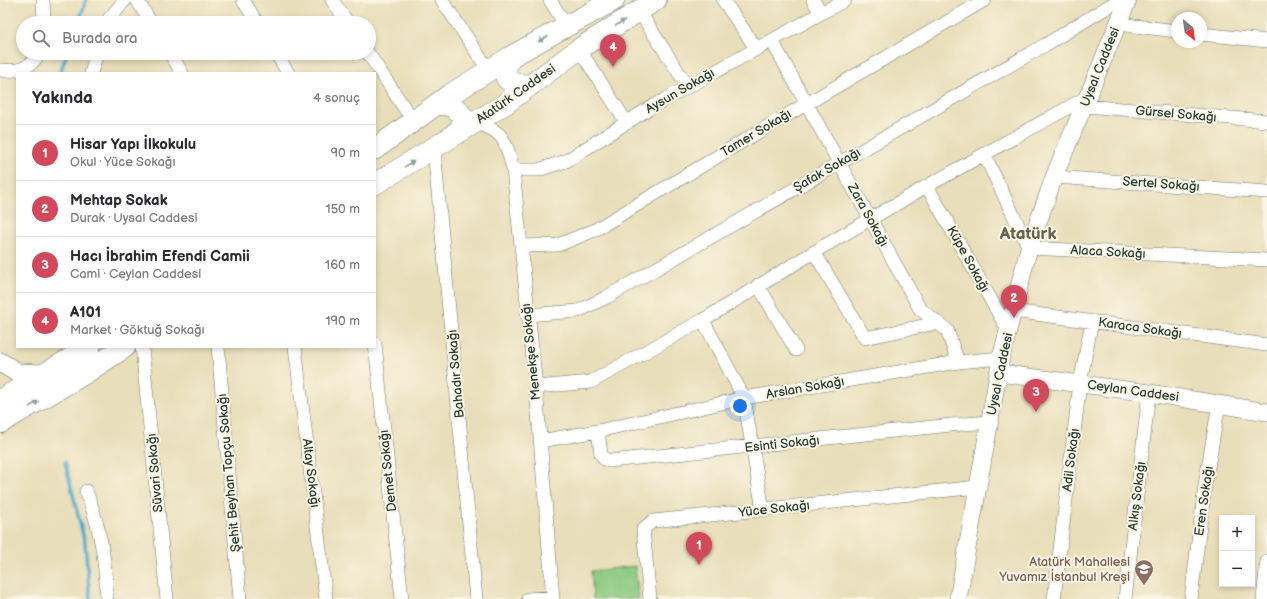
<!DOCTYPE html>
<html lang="tr">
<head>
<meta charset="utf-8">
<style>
  :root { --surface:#fff; --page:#f2f2f3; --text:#2b2b33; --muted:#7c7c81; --line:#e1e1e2; --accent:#d1495b }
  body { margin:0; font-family:"Balsamiq Sans",sans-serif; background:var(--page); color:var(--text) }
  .controls { position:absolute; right:12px; bottom:12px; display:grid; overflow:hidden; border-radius:0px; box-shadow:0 2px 6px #0003 }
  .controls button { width:36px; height:36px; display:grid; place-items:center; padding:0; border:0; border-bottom:1px solid var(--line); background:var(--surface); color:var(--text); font:20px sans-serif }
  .compass { position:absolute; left:1171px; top:12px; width:36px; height:36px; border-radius:50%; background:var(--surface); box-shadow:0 2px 6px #0003; rotate:151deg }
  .you { position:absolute; left:740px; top:406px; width:14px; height:14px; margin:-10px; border:3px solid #fff; border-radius:50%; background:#1a73e8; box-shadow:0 0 0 6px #1a73e833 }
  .badge { display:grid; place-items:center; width:26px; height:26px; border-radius:50%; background:var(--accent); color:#fff; font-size:13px; font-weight:700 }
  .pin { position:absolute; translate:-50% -33px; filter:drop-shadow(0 1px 2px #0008) }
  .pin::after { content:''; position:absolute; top:21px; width:14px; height:12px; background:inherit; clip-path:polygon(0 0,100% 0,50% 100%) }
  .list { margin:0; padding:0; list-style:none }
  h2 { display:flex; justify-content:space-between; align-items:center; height:52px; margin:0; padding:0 16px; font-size:17px }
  h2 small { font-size:13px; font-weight:400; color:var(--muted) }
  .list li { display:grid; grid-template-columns:26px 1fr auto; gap:12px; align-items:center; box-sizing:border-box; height:56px; padding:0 16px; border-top:1px solid var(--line) }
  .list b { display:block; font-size:15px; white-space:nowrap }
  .list p { margin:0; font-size:13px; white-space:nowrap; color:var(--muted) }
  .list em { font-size:13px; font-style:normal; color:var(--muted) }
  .icon { flex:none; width:22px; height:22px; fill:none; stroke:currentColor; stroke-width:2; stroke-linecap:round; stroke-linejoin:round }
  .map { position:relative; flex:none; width:1267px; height:599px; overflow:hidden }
  .search { position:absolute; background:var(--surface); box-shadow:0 2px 6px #0003; left:16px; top:16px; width:360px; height:44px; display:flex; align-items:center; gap:10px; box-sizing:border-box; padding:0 14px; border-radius:22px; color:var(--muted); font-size:15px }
  .panel { position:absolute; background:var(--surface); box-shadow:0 2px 6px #0003; left:16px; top:72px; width:360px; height:276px; border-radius:0px }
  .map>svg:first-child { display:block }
  .green { fill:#87c77f; stroke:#53825a }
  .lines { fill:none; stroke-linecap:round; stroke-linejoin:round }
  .stream { stroke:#4fa8cc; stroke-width:3.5 }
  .minor-casing { stroke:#657563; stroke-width:14 }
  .tertiary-casing { stroke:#657563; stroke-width:18 }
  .secondary-casing { stroke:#657563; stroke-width:20 }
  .primary-casing { stroke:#657563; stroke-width:22 }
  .minor { stroke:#fff; stroke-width:13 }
  .tertiary { stroke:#fff; stroke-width:17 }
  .secondary { stroke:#fff; stroke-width:19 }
  .primary { stroke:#fff; stroke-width:21 }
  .oneway { fill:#8f9e9a }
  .labels { text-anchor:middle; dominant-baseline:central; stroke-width:4; stroke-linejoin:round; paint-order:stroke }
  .street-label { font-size:13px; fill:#1f3d34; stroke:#fcf5e5 }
  .education-label { font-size:13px; fill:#785e54; stroke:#fcf5e5; text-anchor:end }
  .district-label { font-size:17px; font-weight:bold; fill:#666351; stroke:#fcf5e5 }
</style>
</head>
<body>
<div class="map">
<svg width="1267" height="599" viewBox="0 0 1267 599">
  <rect width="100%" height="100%" fill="#fcf5e5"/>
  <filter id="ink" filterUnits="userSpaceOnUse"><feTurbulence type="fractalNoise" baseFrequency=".025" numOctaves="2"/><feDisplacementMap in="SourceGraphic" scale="8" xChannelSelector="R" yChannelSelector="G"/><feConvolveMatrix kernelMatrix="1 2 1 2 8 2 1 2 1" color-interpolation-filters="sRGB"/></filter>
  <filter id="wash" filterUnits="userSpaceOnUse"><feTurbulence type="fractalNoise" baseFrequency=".012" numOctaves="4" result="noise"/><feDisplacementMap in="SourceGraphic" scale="16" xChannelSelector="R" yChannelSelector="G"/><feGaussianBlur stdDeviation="0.9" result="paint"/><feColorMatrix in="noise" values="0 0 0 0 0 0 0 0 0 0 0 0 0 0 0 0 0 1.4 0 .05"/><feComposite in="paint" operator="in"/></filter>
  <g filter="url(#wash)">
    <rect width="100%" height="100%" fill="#e8deb9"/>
    <path class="green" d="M635 566 639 599H593L591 571Z"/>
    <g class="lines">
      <path class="stream" d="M79 23 86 0
        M60 73 67 53
        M65 462 85 543 90 599"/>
    </g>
  </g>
  <g filter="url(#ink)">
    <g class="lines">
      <g class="minor-casing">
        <path id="minor" d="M43 0 44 23
          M137 0 151 23
          M243 0 257 23
          M332 0 348 23
          M442 0 489 71
          M550 0 566 26
          M723 0 756 48
          M813 0 821 13
          M639 11 688 87
          M107 23 109 19 125 0
          M1118 24 1177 31
          M1201 34 1267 41
          M772 41 920 309 947 330 958 362
          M579 49 627 123
          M170 53 182 73
          M276 53 288 73
          M368 53 413 121
          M0 70C17 72 31 69 39 53
          M91 73 97 53
          M1085 106 1267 121
          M476 123C505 131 506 142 513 170L536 387 553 599
          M434 149 476 599
          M984 154 1029 248 1267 260
          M513 170H538L566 161 648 109 845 0
          M1054 177 1267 192
          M927 186 1009 332
          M521 246 558 245 595 230 765 128 985 0
          M814 252 927 186 1089 96
          M758 285 796 350
          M1013 311 1267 345
          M527 315 578 311 605 298 1045 45 1119 0
          M703 320 744 398 763 510
          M375 344 402 599
          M142 347 167 599
          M218 347 240 599
          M295 347 326 599
          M536 387 591 382 703 320 814 252 865 338 937 323
          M598 431 601 454 604 459 610 461 951 425 990 422
          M540 441 598 431 744 398 958 362 1001 358
          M86 491C101 529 105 558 107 599
          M528 599 553 597
          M650 599 643 529 653 521 978 487
          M1054 599 1080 383 1092 321
          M1125 599 1149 393
          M1191 599 1205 485 1219 403
          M1263 599 1267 561"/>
      </g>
      <g class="tertiary-casing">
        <path id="tertiary" d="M999 373 1149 393 1267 412
          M958 599 1001 358 1029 248 1054 177 1128 0"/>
      </g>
      <g class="secondary-casing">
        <path id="secondary" d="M0 362 18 373 45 374"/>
      </g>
      <g class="primary-casing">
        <path id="primary" d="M512 56C498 79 507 85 531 85
          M437 104C449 105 456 106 463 117L461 128 451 137
          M375 149 448 96 512 56 614 0
          M375 184 505 104 579 49 656 0
          M0 400 90 347
          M0 423 84 374 125 347"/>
      </g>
      <use href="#minor" class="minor"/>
      <use href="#tertiary" class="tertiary"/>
      <use href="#secondary" class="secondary"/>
      <use href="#primary" class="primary"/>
    </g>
    <defs><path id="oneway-solid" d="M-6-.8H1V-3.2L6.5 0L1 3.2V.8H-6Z"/></defs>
    <g class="oneway">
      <use href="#oneway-solid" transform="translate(620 23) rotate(-32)"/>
      <use href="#oneway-solid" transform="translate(543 39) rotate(151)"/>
      <use href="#oneway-solid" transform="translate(409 164) rotate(-31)"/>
      <use href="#oneway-solid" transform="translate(34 404) rotate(-31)"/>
    </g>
  </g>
  <defs>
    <g id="school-pin" transform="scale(1)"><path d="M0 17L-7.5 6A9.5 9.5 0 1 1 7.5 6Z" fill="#8d6e63" stroke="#fcf5e5"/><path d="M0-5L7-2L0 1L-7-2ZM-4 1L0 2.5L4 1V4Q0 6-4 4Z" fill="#fff"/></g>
  </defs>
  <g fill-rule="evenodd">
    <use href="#school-pin" x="1144" y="569"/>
  </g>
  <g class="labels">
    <g class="street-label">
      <text transform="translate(1100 67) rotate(-68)">Uysal Caddesi</text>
      <text transform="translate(680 91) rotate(-30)">Aysun Sokağı</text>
      <text transform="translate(516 94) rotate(-35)">Atatürk Caddesi</text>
      <text transform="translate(1176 114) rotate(5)">Gürsel Sokağı</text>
      <text transform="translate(756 133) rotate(-31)">Tamer Sokağı</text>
      <text transform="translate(827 170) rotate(-30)">Şafak Sokağı</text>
      <text transform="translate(1161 184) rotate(4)">Sertel Sokağı</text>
      <text transform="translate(868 215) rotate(61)">Zara Sokağı</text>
      <text transform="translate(1108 252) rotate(3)">Alaca Sokağı</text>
      <text transform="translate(968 259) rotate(61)">Küpe Sokağı</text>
      <text transform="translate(1140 328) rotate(8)">Karaca Sokağı</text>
      <text transform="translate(531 352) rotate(-96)">Menekşe Sokağı</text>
      <text transform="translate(456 374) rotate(-95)">Bahadır Sokağı</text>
      <text transform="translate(1000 374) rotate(-78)">Uysal Caddesi</text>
      <text transform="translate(805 388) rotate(-10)">Arslan Sokağı</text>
      <text transform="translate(1133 391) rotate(8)">Ceylan Caddesi</text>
      <text transform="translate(782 444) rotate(-6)">Esinti Sokağı</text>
      <text transform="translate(1071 460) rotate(-83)">Adil Sokağı</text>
      <text transform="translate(388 471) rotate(-96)">Demet Sokağı</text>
      <text transform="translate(155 473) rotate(-95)">Süvari Sokağı</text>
      <text transform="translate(229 473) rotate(-95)">Şehit Beyhan Topçu Sokağı</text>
      <text transform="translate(311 473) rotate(83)">Altay Sokağı</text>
      <text transform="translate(1137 496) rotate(-83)">Alkış Sokağı</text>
      <text transform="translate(1204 501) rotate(-82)">Eren Sokağı</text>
      <text transform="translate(774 509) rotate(-6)">Yüce Sokağı</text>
    </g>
    <g class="education-label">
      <text x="1130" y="562">Atatürk Mahallesi<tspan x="1130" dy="15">Yuvamız İstanbul Kreşi</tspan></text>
    </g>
    <g class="district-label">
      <text x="1028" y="234">Atatürk</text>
    </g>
  </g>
</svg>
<div class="controls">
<button>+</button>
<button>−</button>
</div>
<svg class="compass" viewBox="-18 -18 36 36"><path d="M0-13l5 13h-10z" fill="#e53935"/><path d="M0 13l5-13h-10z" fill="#7c7c81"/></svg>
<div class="you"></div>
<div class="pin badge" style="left:699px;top:565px">1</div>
<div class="pin badge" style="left:1014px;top:318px">2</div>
<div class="pin badge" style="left:1036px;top:412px">3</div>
<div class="pin badge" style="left:613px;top:67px">4</div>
<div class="search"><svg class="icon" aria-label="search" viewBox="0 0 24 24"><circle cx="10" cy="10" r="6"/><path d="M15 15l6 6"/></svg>Burada ara</div>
<section class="panel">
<h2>Yakında<small>4 sonuç</small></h2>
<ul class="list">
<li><span class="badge">1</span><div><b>Hisar Yapı İlkokulu</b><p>Okul · Yüce Sokağı</p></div><em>90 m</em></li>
<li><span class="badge">2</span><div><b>Mehtap Sokak</b><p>Durak · Uysal Caddesi</p></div><em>150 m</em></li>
<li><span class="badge">3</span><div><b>Hacı İbrahim Efendi Camii</b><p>Cami · Ceylan Caddesi</p></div><em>160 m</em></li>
<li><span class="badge">4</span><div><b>A101</b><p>Market · Göktuğ Sokağı</p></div><em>190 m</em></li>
</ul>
</section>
</div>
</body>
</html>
